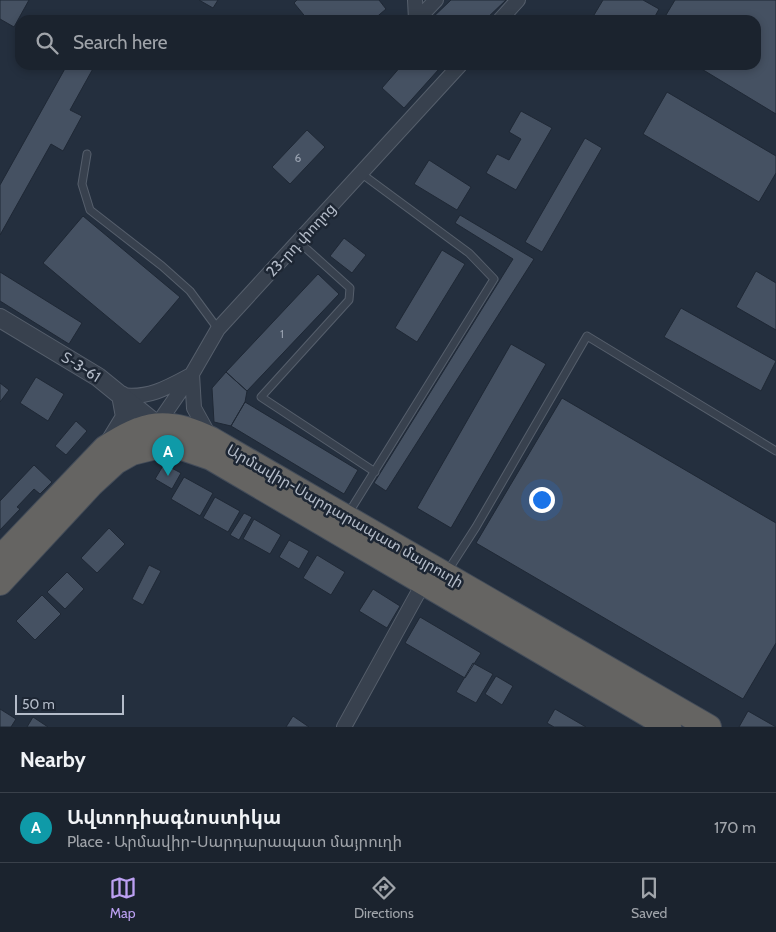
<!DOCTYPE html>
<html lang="en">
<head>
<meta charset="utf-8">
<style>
  :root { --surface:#1b232e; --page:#242b36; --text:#f1f3f6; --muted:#a0a4aa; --line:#39404a; --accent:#bca0f2 }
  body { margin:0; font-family:Cabin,"Noto Sans Armenian",sans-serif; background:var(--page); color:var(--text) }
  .scale { position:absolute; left:15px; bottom:12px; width:109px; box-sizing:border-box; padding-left:5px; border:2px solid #b4bcc9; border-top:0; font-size:14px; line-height:18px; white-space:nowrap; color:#b4bcc9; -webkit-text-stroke:4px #1d2633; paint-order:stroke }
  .you { position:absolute; left:541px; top:499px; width:18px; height:18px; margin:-12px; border:4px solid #fff; border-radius:50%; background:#1a73e8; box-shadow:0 0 0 8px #1a73e833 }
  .badge { display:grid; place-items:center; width:32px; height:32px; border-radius:50%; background:var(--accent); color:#fff; font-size:16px; font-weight:700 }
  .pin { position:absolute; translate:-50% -41px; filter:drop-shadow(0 1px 2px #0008) }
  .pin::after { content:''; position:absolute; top:26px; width:18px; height:15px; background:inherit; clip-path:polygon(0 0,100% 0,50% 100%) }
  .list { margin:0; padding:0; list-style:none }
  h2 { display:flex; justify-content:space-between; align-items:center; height:65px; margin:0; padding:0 20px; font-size:21px }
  h2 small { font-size:16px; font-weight:400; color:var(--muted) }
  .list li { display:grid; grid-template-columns:32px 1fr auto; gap:15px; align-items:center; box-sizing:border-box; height:70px; padding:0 20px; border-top:1px solid var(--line) }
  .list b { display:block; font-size:19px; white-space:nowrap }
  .list p { margin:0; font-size:16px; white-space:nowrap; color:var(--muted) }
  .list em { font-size:16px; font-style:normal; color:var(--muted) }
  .icon { flex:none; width:28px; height:28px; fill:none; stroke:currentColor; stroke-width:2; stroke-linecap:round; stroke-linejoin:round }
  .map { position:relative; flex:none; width:776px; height:727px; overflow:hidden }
  .search { position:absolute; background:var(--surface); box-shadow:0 2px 8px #0003; left:15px; right:15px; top:15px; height:55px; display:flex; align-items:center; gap:12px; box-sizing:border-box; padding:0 18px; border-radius:15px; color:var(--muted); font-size:19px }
  .sheet { height:135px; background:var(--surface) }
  nav { display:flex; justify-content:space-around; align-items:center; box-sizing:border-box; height:70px; border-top:1px solid var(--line); background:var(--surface); font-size:14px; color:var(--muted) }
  nav a { display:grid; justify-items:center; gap:2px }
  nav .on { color:var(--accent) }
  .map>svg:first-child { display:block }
  .building { fill:#455162; stroke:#1f2835 }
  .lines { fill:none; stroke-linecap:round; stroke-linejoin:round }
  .service-casing { stroke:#565f6c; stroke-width:9 }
  .minor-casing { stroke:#565f6c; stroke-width:16 }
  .tertiary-casing { stroke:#565f6c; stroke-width:20 }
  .trunk-casing { stroke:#434c59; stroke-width:26 }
  .service { stroke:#38414e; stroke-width:7 }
  .minor { stroke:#38414e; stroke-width:14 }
  .tertiary { stroke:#38414e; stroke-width:18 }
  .trunk { stroke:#656462; stroke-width:24 }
  .labels { text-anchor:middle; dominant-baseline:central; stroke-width:5; stroke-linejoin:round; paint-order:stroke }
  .number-label { font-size:12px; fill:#98a1af }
  .street-label { font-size:15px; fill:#b4bcc9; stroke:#1d2633 }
</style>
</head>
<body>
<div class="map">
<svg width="776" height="727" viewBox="0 0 776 727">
  <rect width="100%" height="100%" fill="#242f3e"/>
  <path class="building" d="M0 0H29L14 27 0 19Z
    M199 0H218L213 8Z
    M297 0H379L386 9 373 20H308L294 3Z
    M451 0H506L485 20H430Z
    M603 0H643L659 9 653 20H591Z
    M675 0H776V114L695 65H756V20H663Z
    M67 65H95L70 110 82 116 63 151 51 144 0 235V185Z
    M402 65H434L439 69 404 108 382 88Z
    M667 92 776 156V173L759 202 643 134Z
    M521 111 552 128 516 190 486 173 497 154 509 160 521 139 509 132Z
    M307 130 325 147 290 184 272 167Z
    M585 138 602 148 542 252 525 242Z
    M429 160 471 187 457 210 414 184Z
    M460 215 534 259 386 491 374 483 513 259 455 223Z
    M83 216 180 297 140 344 43 263Z
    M344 238 366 255 352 273 330 256Z
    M442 250 465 264 417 342 395 328Z
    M756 271 776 283V330L736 307Z
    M0 272 82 323 69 344 0 301Z
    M318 274 339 294 247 391 226 372Z
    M681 308 776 361 761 391 664 337Z
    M511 344 546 364 451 528 417 508Z
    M226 372 247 391 245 402 231 426 214 422 212 388Z
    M36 377 64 394 48 421 20 403Z
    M0 383 9 390 0 402Z
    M562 398 776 523V643L743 699 476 543Z
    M245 402 358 470 344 494 231 426Z
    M76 421 87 431 66 455 55 446Z
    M164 464 181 473 172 489 155 479Z
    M34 465 52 482 40 494 34 489 17 507 20 509 0 530V501Z
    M184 477 213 493 200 516 171 499Z
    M215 497 240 511 228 532 203 518Z
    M244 513 252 517 239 540 230 535Z
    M254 519 281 535 270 554 243 539Z
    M109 528 125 544 97 573 81 558Z
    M289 540 309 551 299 569 279 557Z
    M317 555 345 572 331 595 303 578Z
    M149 565 161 571 143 605 132 599Z
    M67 572 84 589 65 609 47 592Z
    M373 589 400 606 387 628 359 611Z
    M42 595 61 614 35 640 16 621Z
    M420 617 481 653 465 678 405 643Z
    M473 663 493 674 476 703 456 692Z
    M496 676 513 686 502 705 485 694Z
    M0 709 16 719 11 727H0Z
    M555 709 586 727H554L547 723Z
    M748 711 776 727H739Z
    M293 716 309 727H286Z
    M33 717 48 727H27Z"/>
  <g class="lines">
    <g class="service-casing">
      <path id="service" d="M87 154 82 184 90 210 162 266 190 291 218 329
        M299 242 350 288 349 300 261 397 375 472
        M348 514 494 279 469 253 362 174
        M447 572 476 527 587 336 776 451"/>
    </g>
    <g class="minor-casing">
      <path id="minor" d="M415 0 416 20
        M417 20 436 0
        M500 20 518 0
        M192 374 194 408 210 437
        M121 395C147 399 167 388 189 376
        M157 425 192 374 218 329 460 65
        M344 727 424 582"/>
    </g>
    <g class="tertiary-casing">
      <path id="tertiary" d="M0 318 98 377 157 425
        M108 445 125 417 121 395"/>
    </g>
    <g class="trunk-casing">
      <path id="trunk" d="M0 558 105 448C145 422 167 417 211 439L709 727
        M0 583 91 485 116 462 132 453 160 446 179 447 211 458 669 727"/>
    </g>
    <use href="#service" class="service"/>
    <use href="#minor" class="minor"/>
    <use href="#tertiary" class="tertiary"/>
    <use href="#trunk" class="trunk"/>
  </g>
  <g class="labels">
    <g class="number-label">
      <text x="298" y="157">6</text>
      <text x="282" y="333">1</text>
    </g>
    <g class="street-label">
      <text transform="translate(301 240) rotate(-47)">23-րդ փողոց</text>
      <text transform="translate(81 367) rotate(32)">Տ-3-61</text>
      <text transform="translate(345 516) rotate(30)">Արմավիր-Սարդարապատ մայրուղի</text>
    </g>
  </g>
</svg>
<div class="scale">50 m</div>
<div class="you"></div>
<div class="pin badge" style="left:168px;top:476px;background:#0f9aa8">A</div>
<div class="search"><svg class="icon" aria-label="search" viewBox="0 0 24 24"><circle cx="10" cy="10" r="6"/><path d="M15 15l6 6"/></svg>Search here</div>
</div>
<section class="sheet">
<h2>Nearby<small></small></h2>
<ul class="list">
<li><span class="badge" style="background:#0f9aa8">A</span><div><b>Ավտոդիագնոստիկա</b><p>Place · Արմավիր-Սարդարապատ մայրուղի</p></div><em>170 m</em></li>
</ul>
</section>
<nav>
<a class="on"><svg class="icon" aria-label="map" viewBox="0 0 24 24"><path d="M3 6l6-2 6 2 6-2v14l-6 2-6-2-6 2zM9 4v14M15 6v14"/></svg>Map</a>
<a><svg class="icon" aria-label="directions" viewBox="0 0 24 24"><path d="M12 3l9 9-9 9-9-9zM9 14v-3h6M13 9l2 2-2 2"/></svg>Directions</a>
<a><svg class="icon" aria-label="saved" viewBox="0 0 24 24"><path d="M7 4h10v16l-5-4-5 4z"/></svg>Saved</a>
</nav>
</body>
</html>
